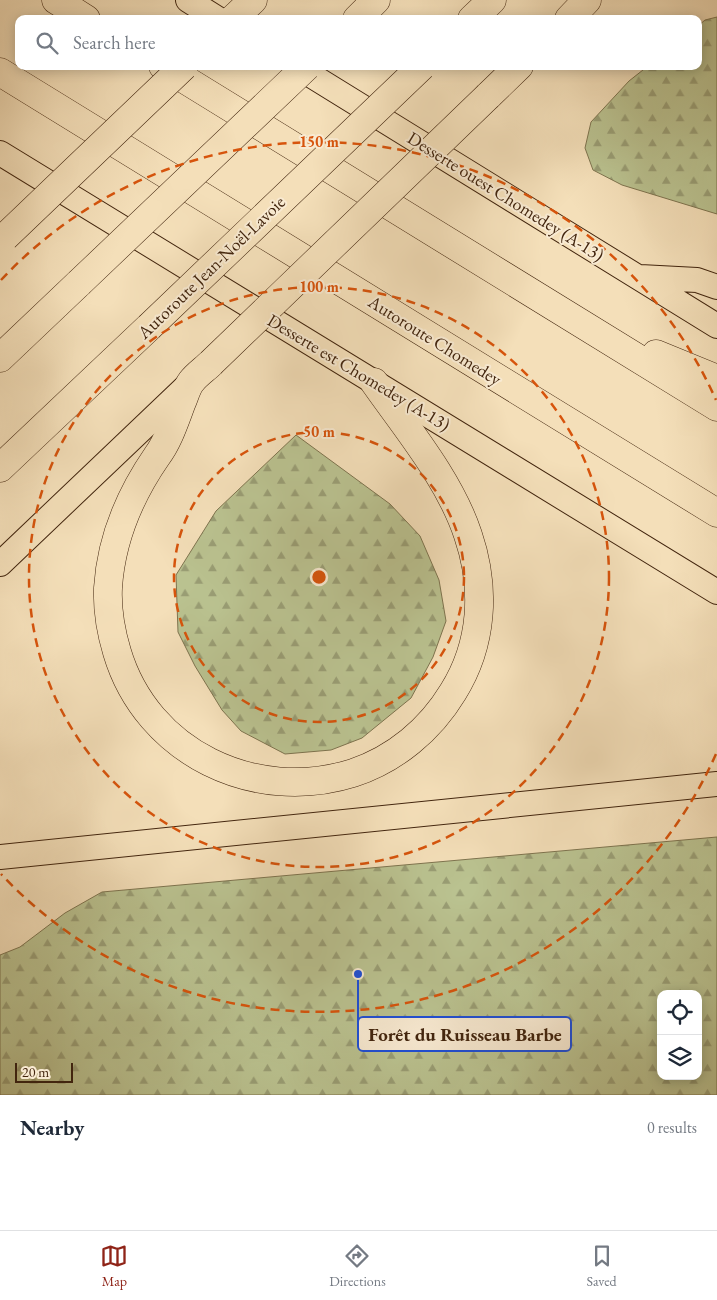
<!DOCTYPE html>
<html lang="en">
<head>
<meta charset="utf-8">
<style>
  :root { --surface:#fff; --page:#f2f2f3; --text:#1f2937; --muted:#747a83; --line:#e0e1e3; --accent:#8f2418 }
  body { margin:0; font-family:"EB Garamond",serif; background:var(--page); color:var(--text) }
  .controls { position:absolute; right:15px; bottom:15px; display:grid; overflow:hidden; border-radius:10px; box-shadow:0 2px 12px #0003 }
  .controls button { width:45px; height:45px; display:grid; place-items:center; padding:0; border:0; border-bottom:1px solid var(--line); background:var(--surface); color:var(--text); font:25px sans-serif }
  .scale { position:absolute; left:15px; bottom:12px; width:58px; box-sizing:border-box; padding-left:5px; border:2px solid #42250e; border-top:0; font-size:14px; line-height:18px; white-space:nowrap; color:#42250e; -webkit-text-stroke:4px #f8ead2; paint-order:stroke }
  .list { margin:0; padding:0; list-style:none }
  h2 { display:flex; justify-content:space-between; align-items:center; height:65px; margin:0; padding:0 20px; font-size:21px }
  h2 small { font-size:16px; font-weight:400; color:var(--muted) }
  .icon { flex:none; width:28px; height:28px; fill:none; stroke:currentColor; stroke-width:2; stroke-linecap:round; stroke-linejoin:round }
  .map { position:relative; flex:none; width:717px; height:1095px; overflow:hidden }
  .search { position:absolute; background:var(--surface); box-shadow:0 2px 12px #0003; left:15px; right:15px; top:15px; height:55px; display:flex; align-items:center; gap:12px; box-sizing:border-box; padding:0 18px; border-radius:10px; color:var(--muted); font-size:19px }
  .sheet { height:135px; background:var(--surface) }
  nav { display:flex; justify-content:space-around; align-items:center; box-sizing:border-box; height:70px; border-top:1px solid var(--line); background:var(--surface); font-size:14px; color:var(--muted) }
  nav a { display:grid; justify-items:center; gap:2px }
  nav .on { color:var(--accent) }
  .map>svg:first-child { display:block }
  .forest { fill:url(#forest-firs); stroke:#7e744f; fill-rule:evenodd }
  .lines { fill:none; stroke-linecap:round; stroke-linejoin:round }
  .major-casing { stroke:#42250e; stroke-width:26 }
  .highway-casing { stroke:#42250e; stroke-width:29 }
  .major { stroke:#f4dfb9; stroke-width:24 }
  .highway { stroke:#f4dfb9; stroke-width:28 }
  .highway-bridge-casing { stroke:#42250e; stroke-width:29; stroke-linecap:butt }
  .highway-bridge { stroke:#f4dfb9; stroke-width:28 }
  .ring { fill:none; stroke:#d7540c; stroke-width:2.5; stroke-dasharray:9 6 }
  .labels { text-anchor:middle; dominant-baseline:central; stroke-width:4; stroke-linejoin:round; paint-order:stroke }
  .street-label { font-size:18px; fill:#42250e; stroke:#f8ead2 }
  .centre { fill:#d7540c; stroke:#f8ead2; stroke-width:2.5 }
  .ring-label { font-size:15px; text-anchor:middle; font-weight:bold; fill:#d7540c; stroke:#f8ead2; stroke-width:4; stroke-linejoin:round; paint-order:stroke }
  .leader { fill:none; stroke:#1d4ed8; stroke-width:2 }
  .callout-dot { fill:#1d4ed8; stroke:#f8ead2; stroke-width:2 }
  .callout { fill:#f8ead2; stroke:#1d4ed8; stroke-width:2 }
  .callout-label { font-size:19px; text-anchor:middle; font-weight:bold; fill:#42250e }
</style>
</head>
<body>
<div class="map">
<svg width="717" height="1095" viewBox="0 0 717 1095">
  <defs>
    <pattern id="forest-firs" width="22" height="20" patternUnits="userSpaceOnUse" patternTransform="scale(1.25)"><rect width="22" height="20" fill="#bac290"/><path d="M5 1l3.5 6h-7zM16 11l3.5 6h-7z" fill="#999d74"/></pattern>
  </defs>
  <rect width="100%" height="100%" fill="#f4dfb9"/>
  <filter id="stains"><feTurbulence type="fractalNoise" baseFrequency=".004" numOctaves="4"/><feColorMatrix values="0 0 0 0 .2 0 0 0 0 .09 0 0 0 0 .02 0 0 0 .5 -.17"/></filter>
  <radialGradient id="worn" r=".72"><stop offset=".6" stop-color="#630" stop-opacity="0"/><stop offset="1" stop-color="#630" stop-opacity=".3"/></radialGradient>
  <path class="forest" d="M717 17V214L622 185 593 170 585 148 591 122 629 81 648 66H698V26L705 20Z
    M296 435 390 504 420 536 439 580 446 621 433 657 411 698 362 738 331 750 285 754 241 731 222 710 195 666 178 632 176 575 216 511Z
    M717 837V1095H0V955L20 947 65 913 102 892ZM661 994H698V1076H661Z"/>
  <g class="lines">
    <g class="major-casing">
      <path id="major" d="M188 0 218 19
        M296 66 717 326
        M0 153 717 592
        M640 277 697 280 717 287
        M0 564 189 384
        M0 857 717 784"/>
    </g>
    <g class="highway-casing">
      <path id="highway" d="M56 0 86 19
        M233 19 253 0
        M357 19 376 0
        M472 19 492 0
        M569 19 587 0
        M163 66 717 407
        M0 72 717 513
        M488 96 519 66
        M656 354 717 379
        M0 358 79 283
        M211 363C205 369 196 375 191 382 187 387 185 395 182 402 175 420 169 440 157 456 130 495 111 540 108 588 107 610 111 632 117 652 147 753 255 804 353 773 395 759 430 730 453 692 483 644 486 588 468 535 450 480 407 429 374 382
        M0 468 149 327"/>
    </g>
    <use href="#major" class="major"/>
    <use href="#highway" class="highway"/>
    <g class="highway-bridge-casing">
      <path id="highway-bridge" d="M5 237 184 66
        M79 283 307 66
        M149 327 422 66
        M211 363 488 96"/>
    </g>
    <use href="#highway-bridge" class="highway-bridge"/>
  </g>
  <g class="ring">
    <circle cx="319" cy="577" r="145"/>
    <circle cx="319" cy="577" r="290"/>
    <path d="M716 754A435 435 0 0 1 1 874M1 280A435 435 0 0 1 716 400"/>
  </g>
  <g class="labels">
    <g class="street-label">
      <text transform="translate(506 196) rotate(32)">Desserte ouest Chomedey (A-13)</text>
      <text transform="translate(211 267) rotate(-44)">Autoroute Jean-Noël-Lavoie</text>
      <text transform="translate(435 340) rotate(32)">Autoroute Chomedey</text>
      <text transform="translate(359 372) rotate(31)">Desserte est Chomedey (A-13)</text>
    </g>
  </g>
  <circle cx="319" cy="577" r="8" class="centre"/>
  <g class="ring-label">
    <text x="319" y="147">150 m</text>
    <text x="319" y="292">100 m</text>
    <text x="319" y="437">50 m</text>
  </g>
  <path class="leader" d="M358 974L358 1034"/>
  <circle class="callout-dot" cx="358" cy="974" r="5"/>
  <rect class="callout" x="358" y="1017" width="213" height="34" rx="5"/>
  <g class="callout-label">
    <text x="465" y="1041">Forêt du Ruisseau Barbe</text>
  </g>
  <rect width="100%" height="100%" filter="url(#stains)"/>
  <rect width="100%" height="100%" fill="url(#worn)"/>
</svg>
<div class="controls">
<button><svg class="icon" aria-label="locate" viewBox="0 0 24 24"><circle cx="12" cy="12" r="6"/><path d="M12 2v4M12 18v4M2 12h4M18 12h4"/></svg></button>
<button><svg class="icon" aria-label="layers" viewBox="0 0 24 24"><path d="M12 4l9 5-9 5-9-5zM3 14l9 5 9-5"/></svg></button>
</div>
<div class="scale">20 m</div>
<div class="search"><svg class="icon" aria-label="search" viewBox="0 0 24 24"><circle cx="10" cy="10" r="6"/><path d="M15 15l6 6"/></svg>Search here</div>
</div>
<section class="sheet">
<h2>Nearby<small>0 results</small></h2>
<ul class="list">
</ul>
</section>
<nav>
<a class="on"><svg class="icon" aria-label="map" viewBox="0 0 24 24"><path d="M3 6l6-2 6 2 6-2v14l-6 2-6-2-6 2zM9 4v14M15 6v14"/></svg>Map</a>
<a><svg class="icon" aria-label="directions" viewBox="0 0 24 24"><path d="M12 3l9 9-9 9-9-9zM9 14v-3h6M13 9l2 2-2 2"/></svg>Directions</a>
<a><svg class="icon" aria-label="saved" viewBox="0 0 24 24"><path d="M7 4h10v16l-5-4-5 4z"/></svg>Saved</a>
</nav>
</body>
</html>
